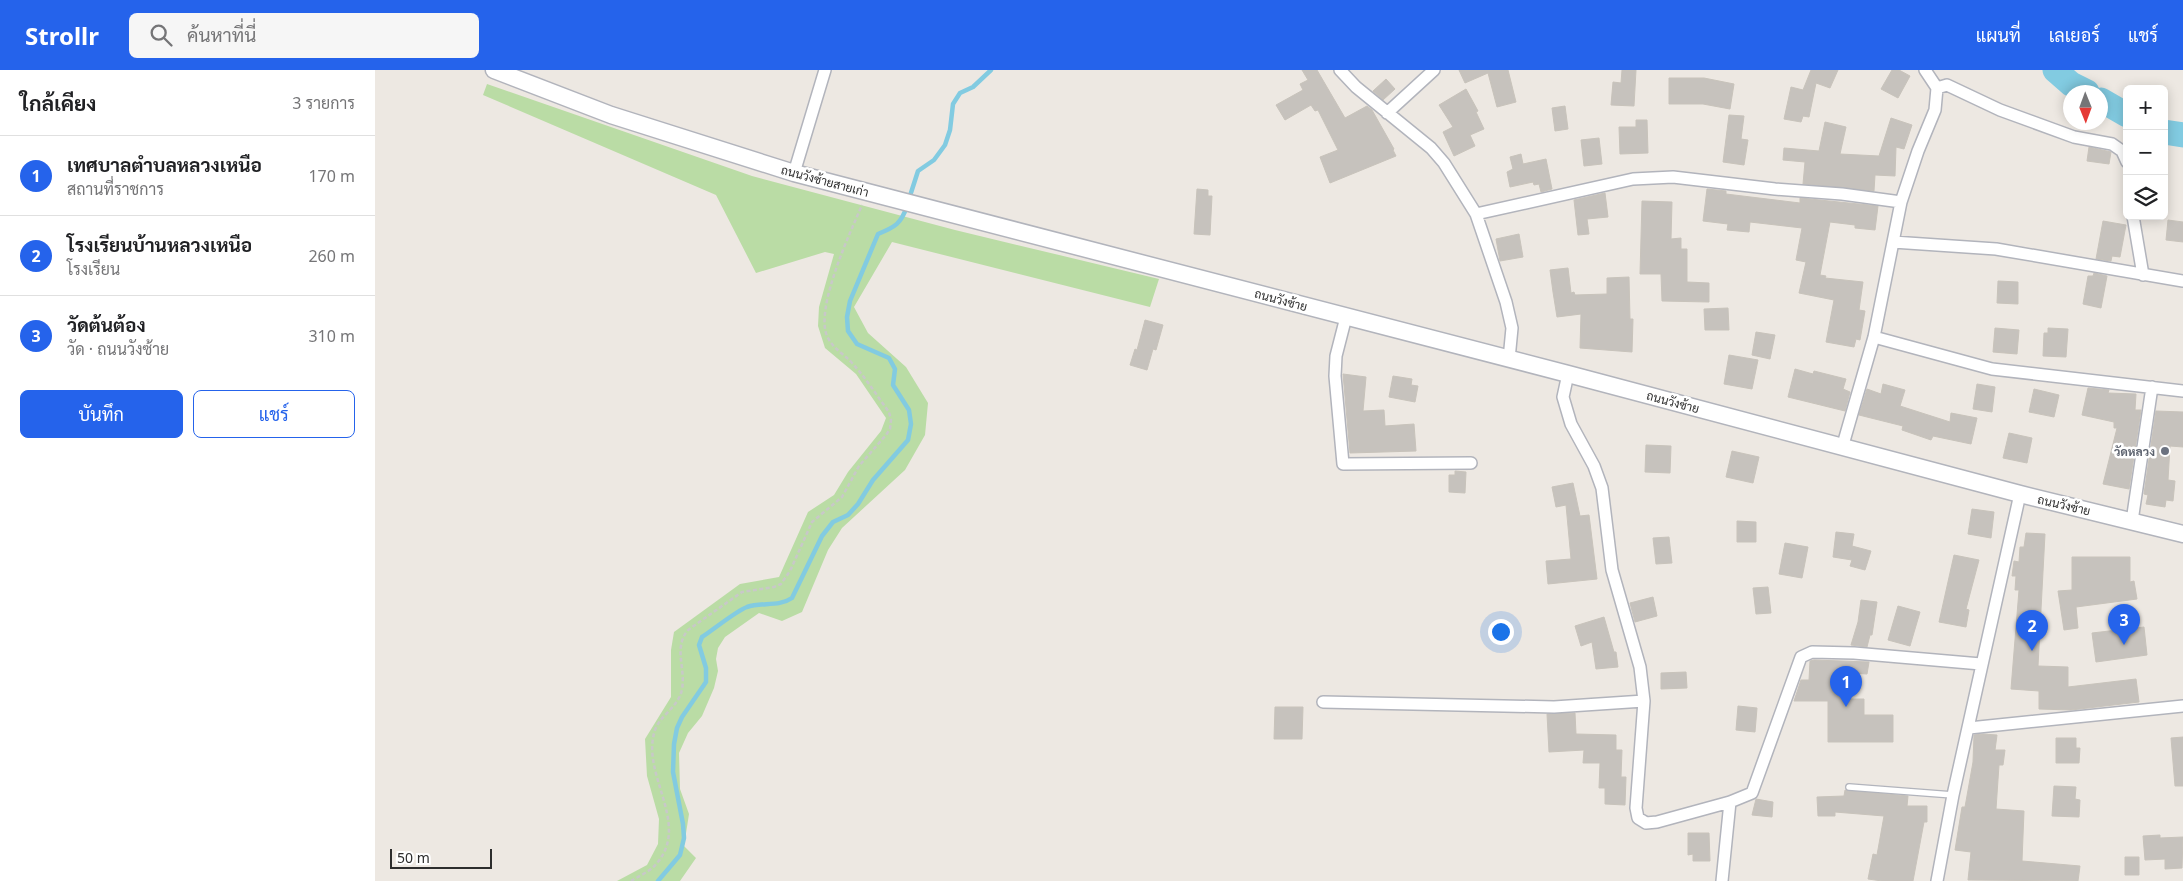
<!DOCTYPE html>
<html lang="th">
<head>
<meta charset="utf-8">
<style>
  :root { --surface:#fff; --page:#f6f6f6; --text:#202124; --muted:#757577; --line:#e0e0e0; --accent:#2563eb }
  body { margin:0; font-family:"Noto Sans",Sarabun,sans-serif; background:var(--page); color:var(--text) }
  .controls { position:absolute; right:15px; top:15px; display:grid; overflow:hidden; border-radius:8px; box-shadow:0 2px 12px #0003 }
  .controls button { width:45px; height:45px; display:grid; place-items:center; padding:0; border:0; border-bottom:1px solid var(--line); background:var(--surface); color:var(--text); font:25px sans-serif }
  .compass { position:absolute; left:1688px; top:15px; width:45px; height:45px; border-radius:50%; background:var(--surface); box-shadow:0 2px 12px #0003; rotate:179deg }
  .scale { position:absolute; left:15px; bottom:12px; width:102px; box-sizing:border-box; padding-left:5px; border:2px solid #2d2d2d; border-top:0; font-size:14px; line-height:18px; white-space:nowrap; color:#2d2d2d; -webkit-text-stroke:4px #fff; paint-order:stroke }
  .you { position:absolute; left:1125px; top:561px; width:18px; height:18px; margin:-12px; border:4px solid #fff; border-radius:50%; background:#1a73e8; box-shadow:0 0 0 8px #1a73e833 }
  .badge { display:grid; place-items:center; width:32px; height:32px; border-radius:50%; background:var(--accent); color:#fff; font-size:16px; font-weight:700 }
  .pin { position:absolute; translate:-50% -41px; filter:drop-shadow(0 1px 2px #0008) }
  .pin::after { content:''; position:absolute; top:26px; width:18px; height:15px; background:inherit; clip-path:polygon(0 0,100% 0,50% 100%) }
  .list { margin:0; padding:0; list-style:none }
  h2 { display:flex; justify-content:space-between; align-items:center; height:65px; margin:0; padding:0 20px; font-size:21px }
  h2 small { font-size:16px; font-weight:400; color:var(--muted) }
  .list li { display:grid; grid-template-columns:32px 1fr auto; gap:15px; align-items:center; box-sizing:border-box; height:80px; padding:0 20px; border-top:1px solid var(--line) }
  .list b { display:block; font-size:19px; white-space:nowrap }
  .list p { margin:0; font-size:16px; white-space:nowrap; color:var(--muted) }
  .list em { font-size:16px; font-style:normal; color:var(--muted) }
  .actions { display:flex; gap:10px; padding:15px 20px }
  .actions a { flex:1; padding:11px 0; border:1px solid var(--accent); border-radius:8px; text-align:center; font-size:18px; color:var(--accent) }
  .actions .main { background:var(--accent); color:#fff }
  .icon { flex:none; width:28px; height:28px; fill:none; stroke:currentColor; stroke-width:2; stroke-linecap:round; stroke-linejoin:round }
  .map { position:relative; flex:none; width:1808px; height:811px; overflow:hidden }
  header { display:flex; align-items:center; gap:30px; box-sizing:border-box; height:70px; padding:0 25px; background:var(--accent); color:#fff }
  header strong { font-size:24px }
  nav { display:flex; gap:28px; margin-inline-start:auto; font-size:18px }
  .search { width:350px; height:45px; background:var(--page); display:flex; align-items:center; gap:12px; box-sizing:border-box; padding:0 18px; border-radius:8px; color:var(--muted); font-size:19px }
  main { display:flex }
  aside { flex:1; background:var(--surface) }
  .map>svg:first-child { display:block }
  .green { fill:#badca5 }
  .lines { fill:none; stroke-linecap:round; stroke-linejoin:round }
  .stream { stroke:#82cbe1; stroke-width:4.5 }
  .river { stroke:#82cbe1; stroke-width:25 }
  .building { fill:#c6c2bd; stroke:#c8c3bb }
  .lane-casing { stroke:#b2b4bc; stroke-width:8 }
  .street-casing { stroke:#b2b4bc; stroke-width:14 }
  .secondary-casing { stroke:#b2b4bc; stroke-width:19 }
  .path { stroke:#c8c8c8; stroke-width:2.5; stroke-dasharray:4 2.5; stroke-linecap:butt }
  .lane { stroke:#fff; stroke-width:5.5 }
  .street { stroke:#fff; stroke-width:11 }
  .secondary { stroke:#fff; stroke-width:16 }
  .worship-dot { fill:#6b7280; stroke:#fff; stroke-width:2 }
  .labels { text-anchor:middle; dominant-baseline:central; stroke-width:5; stroke-linejoin:round; paint-order:stroke }
  .street-label { font-size:12px; fill:#2d2d2d; stroke:#fff }
  .worship-label { font-size:12px; font-weight:bold; fill:#5b616d; stroke:#fff; text-anchor:end }
</style>
</head>
<body>
<header>
<strong>Strollr</strong>
<div class="search"><svg class="icon" aria-label="search" viewBox="0 0 24 24"><circle cx="10" cy="10" r="6"/><path d="M15 15l6 6"/></svg>ค้นหาที่นี่</div>
<nav><a>แผนที่</a><a>เลเยอร์</a><a>แชร์</a></nav>
</header>
<main>
<aside>
<h2>ใกล้เคียง<small>3 รายการ</small></h2>
<ul class="list">
<li><span class="badge">1</span><div><b>เทศบาลตำบลหลวงเหนือ</b><p>สถานที่ราชการ</p></div><em>170 m</em></li>
<li><span class="badge">2</span><div><b>โรงเรียนบ้านหลวงเหนือ</b><p>โรงเรียน</p></div><em>260 m</em></li>
<li><span class="badge">3</span><div><b>วัดต้นต้อง</b><p>วัด · ถนนวังซ้าย</p></div><em>310 m</em></li>
</ul>
<div class="actions"><a class="main">บันทึก</a><a>แชร์</a></div>
</aside>
<div class="map">
<svg width="1808" height="811" viewBox="0 0 1808 811">
  <rect width="100%" height="100%" fill="#ede8e2"/>
  <path class="green" d="M112 14 377 106 580 160 784 209 775 237 517 172 479 237 493 263 531 297 553 333 550 365 530 400 467 458 453 480 427 542 407 551 384 543 350 567 343 578 341 589 343 601 339 618 327 646 313 663 304 683 305 719 314 744 309 776 321 788 305 811H242L272 795 283 774 284 749 272 706 270 669 296 627V580L299 562 365 514 404 507 433 442 459 425 473 402 506 361 511 348 481 304 450 278 443 256 444 237 459 184 450 182 381 203 341 125 108 25Z"/>
  <g class="lines">
    <path class="stream" d="M534 129 543 101 559 90 570 75 575 60 578 34 585 23 598 17 616 0
      M283 811 305 785 309 768 308 754 298 702 299 674 302 658 307 647 331 612V598L324 575 327 567C338 560 361 541 372 537 387 532 404 537 417 528L447 466 458 452 473 445 483 434 498 410 533 370 536 354 534 340 518 315 520 299 514 288 482 274 473 261 472 247 475 231 503 164C520 157 526 154 532 136"/>
    <path class="river" d="M1680 0 1696 14 1712 22
      M1726 30 1752 45
      M1789 62 1808 65"/>
  </g>
  <path class="building" d="M927 0H942L970 48 992 36 997 40 1019 79 1018 80 1021 86 955 113 945 87 963 80 943 40 940 41 936 35 910 50 901 35 928 20 925 14 933 10Z
    M1084 0H1133L1141 32 1122 37 1113 3 1090 13Z
    M1247 0H1261L1259 36 1236 35 1238 12 1246 13Z
    M1436 0H1463L1455 18 1441 13 1434 47 1428 46 1426 52 1409 49 1416 17 1428 20Z
    M1517 0H1524L1535 6 1523 28 1506 19Z
    M1294 8H1329L1359 14 1355 39 1328 34H1294Z
    M1011 9 1020 19 1008 30 998 21Z
    M1091 19 1103 41 1101 42 1109 59 1095 65 1100 76 1079 86 1068 62 1078 57 1064 35Z
    M1190 36 1193 59 1180 61 1177 38Z
    M1354 45 1369 46 1366 69 1373 70 1369 95 1348 92Z
    M1516 48 1537 55 1529 79 1521 77 1520 106 1500 105 1499 121 1428 114 1430 92 1408 90 1409 78 1444 81 1450 52 1471 57 1465 84 1504 86Z
    M1261 50H1272L1273 83 1245 84 1244 57H1261Z
    M1224 68 1227 94 1209 96 1206 70Z
    M1714 77 1736 82 1734 94 1712 91Z
    M1146 84 1148 94 1171 89 1177 119 1166 122 1164 114 1159 115 1158 112 1135 117 1132 102 1138 99 1135 87Z
    M822 119 833 120V126H837L835 165 819 164Z
    M1332 119 1351 121V124L1425 133V128L1503 136 1500 160 1480 158V155L1455 152 1445 205 1451 206 1450 208 1488 212 1484 240 1490 241 1485 270 1481 269 1479 277 1451 272 1459 230 1424 223 1431 192 1421 190 1427 158 1375 152 1374 162 1352 160 1353 154 1328 151Z
    M1230 123 1233 147 1212 149 1214 164 1203 165 1199 130Z
    M1267 131 1297 132 1296 169 1306 168V179H1312V212L1334 213V232L1287 231 1286 204H1265Z
    M1793 150 1808 152V172L1791 170Z
    M1728 151 1751 155 1745 187 1737 186 1736 191 1721 189Z
    M1144 164 1148 187 1125 191 1121 169Z
    M1193 198 1196 223 1199 222 1200 225 1232 224V208L1254 207 1255 249H1258L1257 282 1205 278 1206 244 1182 247 1178 222 1175 200Z
    M1719 203 1732 206 1726 238 1708 234 1713 206H1718Z
    M1623 211 1643 212V234L1622 233Z
    M1353 238 1354 260H1330L1329 239Z
    M770 250 788 255 781 280 778 279 772 300 755 295 760 279 762 280Z
    M1620 258 1644 260 1642 284 1618 282Z
    M1673 258 1693 259 1691 287 1668 286 1669 263H1673Z
    M1381 262 1400 265 1395 289 1377 285Z
    M1354 285 1383 290 1377 319 1349 314Z
    M1420 299 1438 304 1439 301 1471 309 1468 319 1475 322 1470 341 1413 327Z
    M968 304 991 307 988 341 1009 340 1010 356 1039 354 1041 381 975 383Z
    M1018 306 1037 309 1036 315 1043 316 1040 332 1014 327Z
    M1508 314 1530 320 1525 336 1575 352 1576 343 1602 348 1596 374 1558 366 1556 370 1527 360 1528 356 1484 345 1492 319 1506 324Z
    M1602 314 1620 317 1617 342 1598 339Z
    M1713 318 1734 320 1733 323 1761 324 1760 340H1766L1754 419 1728 414 1742 358H1739V352L1707 345Z
    M1659 319 1684 325 1679 347 1654 342Z
    M1781 341 1808 342V377L1795 376 1793 410 1800 411 1798 431 1791 430 1790 437 1771 434 1773 425 1769 424Z
    M1634 363 1657 368 1652 393 1628 388Z
    M1271 375 1296 376 1295 403 1270 402Z
    M1357 381 1384 387 1378 413 1351 407Z
    M1080 401 1091 402 1090 423 1074 422V405H1080Z
    M1198 413 1205 446 1214 445 1222 509 1173 514 1171 491 1196 489 1191 435 1181 437 1177 417Z
    M1597 439 1619 442 1616 468 1593 464Z
    M1362 451 1381 452V472H1362Z
    M1461 462 1479 464 1477 476 1496 481 1490 500 1475 496 1477 490 1458 487Z
    M1651 463 1670 464 1663 596 1693 597V617L1761 609 1764 632 1696 640 1664 639V621L1636 619 1644 520H1640L1641 506H1637L1639 491 1644 492 1645 477H1649Z
    M1294 467 1297 493 1281 494 1278 468Z
    M1410 473 1433 477 1427 508 1404 504Z
    M1579 485 1604 490 1591 539 1594 540 1591 557 1564 552Z
    M1697 487H1755V512L1759 511 1762 529 1701 537 1703 558 1689 560 1683 521 1697 520Z
    M1393 517 1396 543 1381 544 1378 518Z
    M1278 527 1282 546 1260 552 1255 533Z
    M1486 530 1502 532 1497 565H1495L1492 577 1476 575 1483 552Z
    M1523 536 1545 542 1535 576 1513 570Z
    M1229 547 1239 582H1241L1243 597 1221 599 1217 572 1206 576 1200 556Z
    M1769 557 1772 585 1721 592 1717 563Z
    M1439 590 1494 592 1492 604 1476 603 1475 629H1489V645H1518V672H1453V631H1419L1426 610H1434L1435 591Z
    M1311 602 1312 618 1286 619V603Z
    M1363 636 1382 638 1380 662 1361 660Z
    M900 637H928L927 669H899Z
    M1200 643 1201 664 1241 665V680H1247L1246 707H1251L1250 735 1230 734V718H1224L1225 693H1208L1209 680 1174 682 1172 644Z
    M1608 664 1622 665 1620 680H1630L1628 695H1624L1621 739 1649 741 1647 791 1705 796 1703 811 1593 810 1596 782 1580 780 1587 737H1590L1598 692 1599 665Z
    M1808 667V716H1800L1796 668Z
    M1681 668H1701V678H1705L1704 693H1681Z
    M1679 716 1701 717 1700 729 1705 730 1704 747 1677 746Z
    M1470 720 1533 726 1532 736H1552V752H1549L1538 811H1507L1493 809 1498 784 1502 785 1509 746 1460 742V746H1443L1442 727 1469 726Z
    M1381 729 1398 732 1397 747 1377 745Z
    M1313 763H1334L1335 791H1318V784L1313 785Z
    M1785 765V768L1808 767 1807 798 1790 799V789L1770 790 1768 766Z
    M1750 787H1764V805H1750Z"/>
  <g class="lines">
    <g class="lane-casing">
      <path id="lane" d="M1474 717 1578 725"/>
    </g>
    <g class="street-casing">
      <path id="street" d="M965 0 981 17 1056 78 1069 93 1101 144 1131 232 1137 258 1134 289
        M1562 18 1572 15 1625 40 1699 67 1737 74 1747 81 1752 92
        M1012 43 1059 0
        M419 103 450 0
        M1101 144 1258 109 1298 107 1400 119 1467 124 1526 132
        M1758 146 1768 205
        M1518 172 1621 179 1808 211
        M971 247 961 286 960 306 968 394 1096 393
        M1499 267 1617 299 1808 321
        M1193 304 1188 327 1196 354 1219 396 1227 418 1237 500 1265 597 1269 631 1261 738 1263 748 1271 753 1282 752 1355 732 1377 723 1426 587 1437 582 1479 583 1606 594
        M1467 378 1499 267 1526 132 1543 81 1560 40 1562 18 1550 0
        M1757 451 1777 317
        M948 632 1179 637 1269 631
        M1594 658 1808 636
        M1347 811 1355 732
        M1562 811 1578 725 1645 424"/>
    </g>
    <g class="secondary-casing">
      <path id="secondary" d="M119 0 236 45 419 103 1193 304 1645 424 1808 464"/>
    </g>
    <path class="path" d="M256 811C264 806 276 801 282 793 316 753 265 704 280 660 285 645 304 637 307 619 311 599 298 578 313 560L367 522 399 517 406 514 415 501 437 452 467 427 484 396 511 365 515 359 516 350 514 342C502 326 491 308 477 293 468 283 458 279 452 266 440 238 475 163 487 135"/>
    <use href="#lane" class="lane"/>
    <use href="#street" class="street"/>
    <use href="#secondary" class="secondary"/>
  </g>
  <circle class="worship-dot" cx="1790" cy="381" r="5"/>
  <g class="labels">
    <g class="street-label">
      <text transform="translate(450 111) rotate(15)">ถนนวังซ้ายสายเก่า</text>
      <text transform="translate(906 230) rotate(15)">ถนนวังซ้าย</text>
      <text transform="translate(1298 332) rotate(15)">ถนนวังซ้าย</text>
      <text transform="translate(1689 435) rotate(13)">ถนนวังซ้าย</text>
    </g>
    <g class="worship-label">
      <text x="1780" y="381">วัดหลวง</text>
    </g>
  </g>
</svg>
<div class="controls">
<button>+</button>
<button>−</button>
<button><svg class="icon" aria-label="layers" viewBox="0 0 24 24"><path d="M12 4l9 5-9 5-9-5zM3 14l9 5 9-5"/></svg></button>
</div>
<svg class="compass" viewBox="-18 -18 36 36"><path d="M0-13l5 13h-10z" fill="#e53935"/><path d="M0 13l5-13h-10z" fill="#757577"/></svg>
<div class="scale">50 m</div>
<div class="you"></div>
<div class="pin badge" style="left:1471px;top:637px">1</div>
<div class="pin badge" style="left:1657px;top:581px">2</div>
<div class="pin badge" style="left:1749px;top:575px">3</div>
</div>
</main>
</body>
</html>
